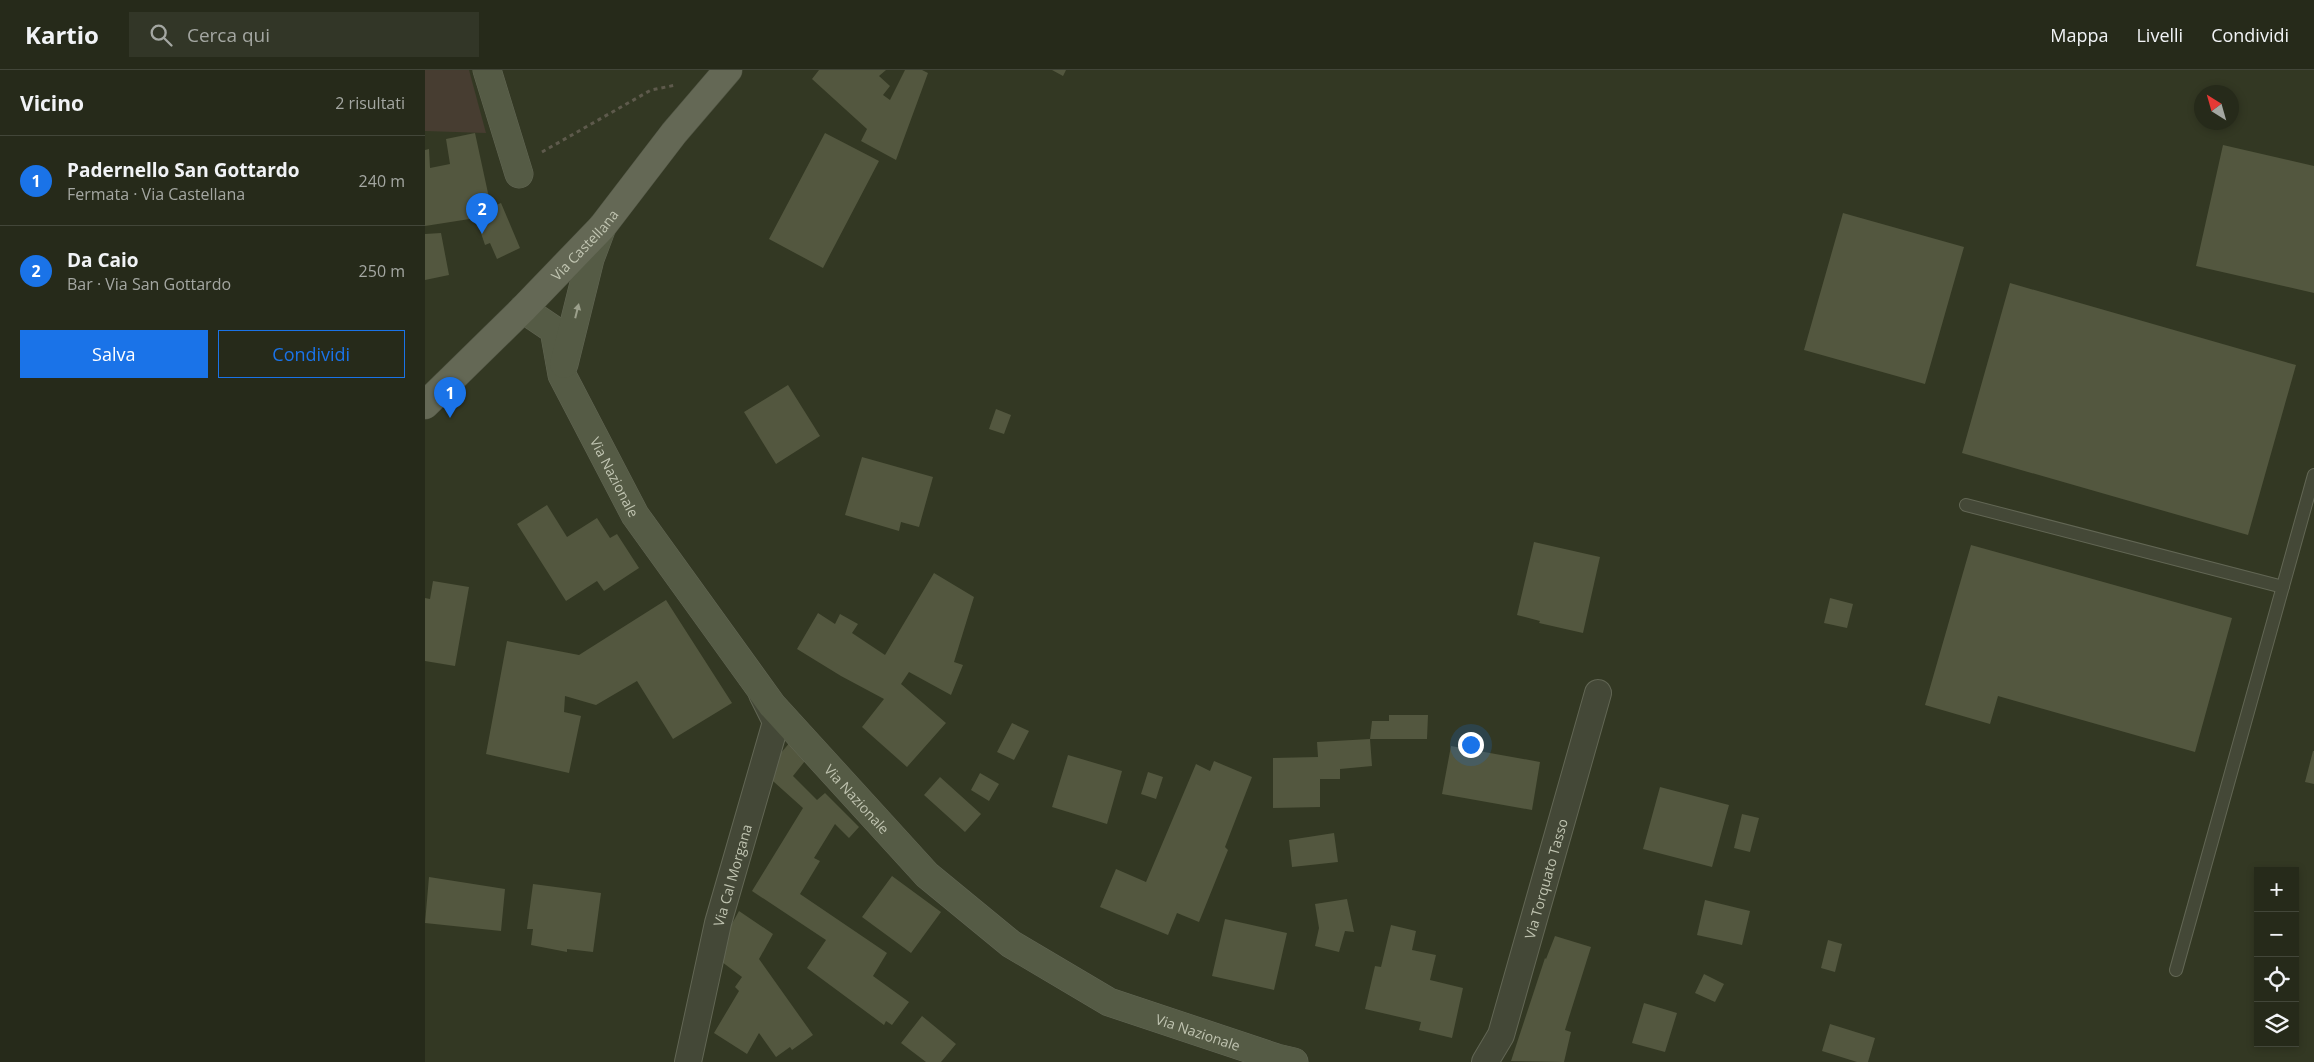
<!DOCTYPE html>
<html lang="it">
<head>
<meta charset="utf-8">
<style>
  :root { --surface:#262a1a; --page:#323627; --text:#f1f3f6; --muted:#a4a7a2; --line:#424639; --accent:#1a73e8 }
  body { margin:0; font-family:"Open Sans",sans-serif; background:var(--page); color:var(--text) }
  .controls { position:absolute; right:15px; bottom:15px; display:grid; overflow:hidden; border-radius:0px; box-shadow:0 2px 8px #0003 }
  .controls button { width:45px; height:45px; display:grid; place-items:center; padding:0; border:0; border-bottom:1px solid var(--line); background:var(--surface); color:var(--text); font:25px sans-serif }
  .compass { position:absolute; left:1769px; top:15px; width:45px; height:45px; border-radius:50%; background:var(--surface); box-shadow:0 2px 8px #0003; rotate:323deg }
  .you { position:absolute; left:1045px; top:674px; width:18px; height:18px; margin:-12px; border:4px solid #fff; border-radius:50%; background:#1a73e8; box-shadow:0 0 0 8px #1a73e833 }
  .badge { display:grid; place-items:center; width:32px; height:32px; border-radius:50%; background:var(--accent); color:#fff; font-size:16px; font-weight:700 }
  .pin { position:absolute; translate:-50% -41px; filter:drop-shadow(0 1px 2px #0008) }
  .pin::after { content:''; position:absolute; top:26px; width:18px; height:15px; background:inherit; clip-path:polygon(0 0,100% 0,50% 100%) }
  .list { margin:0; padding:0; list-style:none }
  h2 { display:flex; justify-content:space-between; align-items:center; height:65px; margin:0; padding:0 20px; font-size:21px }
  h2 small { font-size:16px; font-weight:400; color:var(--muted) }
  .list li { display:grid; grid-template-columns:32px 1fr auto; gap:15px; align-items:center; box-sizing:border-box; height:90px; padding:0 20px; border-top:1px solid var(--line) }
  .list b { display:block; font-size:19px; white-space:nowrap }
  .list p { margin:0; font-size:16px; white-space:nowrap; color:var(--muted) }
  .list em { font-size:16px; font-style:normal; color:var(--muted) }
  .actions { display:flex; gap:10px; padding:15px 20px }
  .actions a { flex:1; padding:11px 0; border:1px solid var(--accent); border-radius:0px; text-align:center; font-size:18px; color:var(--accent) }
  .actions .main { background:var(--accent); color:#fff }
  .icon { flex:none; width:28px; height:28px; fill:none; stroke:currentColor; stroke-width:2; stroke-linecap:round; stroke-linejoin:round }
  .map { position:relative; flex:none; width:1889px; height:992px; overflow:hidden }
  header { display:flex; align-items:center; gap:30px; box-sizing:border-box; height:70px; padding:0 25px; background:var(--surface); border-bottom:1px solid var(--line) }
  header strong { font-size:24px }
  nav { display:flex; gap:28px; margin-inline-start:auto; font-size:18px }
  .search { width:350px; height:45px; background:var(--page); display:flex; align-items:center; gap:12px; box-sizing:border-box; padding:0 18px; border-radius:0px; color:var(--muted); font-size:19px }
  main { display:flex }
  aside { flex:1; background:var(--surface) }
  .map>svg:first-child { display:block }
  .green { fill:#473d31 }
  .building { fill:#53573f }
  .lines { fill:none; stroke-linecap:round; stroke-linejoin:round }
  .lane-casing { stroke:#626654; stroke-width:14 }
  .street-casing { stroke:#626654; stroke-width:28 }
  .secondary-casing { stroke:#626654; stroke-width:29 }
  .primary-casing { stroke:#505443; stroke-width:29 }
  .path { stroke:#5e5a4c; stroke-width:3; stroke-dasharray:4 4; stroke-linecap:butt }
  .lane { stroke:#444837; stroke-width:12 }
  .street { stroke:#444837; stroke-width:26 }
  .secondary { stroke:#555b45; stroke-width:28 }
  .primary { stroke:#646855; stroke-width:28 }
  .oneway { fill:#9b9f8b }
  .labels { text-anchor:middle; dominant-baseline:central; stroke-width:4; stroke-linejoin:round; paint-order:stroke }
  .street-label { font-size:14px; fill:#c0c4b1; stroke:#292d1c }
</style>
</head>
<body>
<header>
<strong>Kartio</strong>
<div class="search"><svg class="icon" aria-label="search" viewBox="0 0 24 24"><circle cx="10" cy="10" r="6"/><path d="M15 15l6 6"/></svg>Cerca qui</div>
<nav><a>Mappa</a><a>Livelli</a><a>Condividi</a></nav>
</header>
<main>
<aside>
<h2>Vicino<small>2 risultati</small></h2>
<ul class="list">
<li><span class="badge">1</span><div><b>Padernello San Gottardo</b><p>Fermata · Via Castellana</p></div><em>240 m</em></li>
<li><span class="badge">2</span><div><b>Da Caio</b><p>Bar · Via San Gottardo</p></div><em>250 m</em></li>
</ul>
<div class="actions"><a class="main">Salva</a><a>Condividi</a></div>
</aside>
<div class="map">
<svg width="1889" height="992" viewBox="0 0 1889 992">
  <rect width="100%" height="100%" fill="#333823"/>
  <path class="green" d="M0 0H44L61 63 0 61Z"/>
  <path class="building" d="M394 0H461L454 6 465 16 458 25 465 30 480 0H497L503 3 471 90 436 71 442 59 387 9Z
    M627 0H641L638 6Z
    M50 63 66 137 76 133 95 178 72 189 65 173 60 175 51 148 0 156V80L4 79 5 98 25 94 21 69Z
    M400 63 454 91 398 198 344 169Z
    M1798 75 1889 96V223L1771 196Z
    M1418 143 1539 177 1500 314 1379 280Z
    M16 163 24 205 0 210V164Z
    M1585 213 1871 295 1823 465 1537 383Z
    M363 315 395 366 351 394 319 342Z
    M571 339 586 345 579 364 564 359Z
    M437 387 508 407 494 457 476 452 474 461 420 445Z
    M122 435 142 467 172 448 185 468 192 464 214 498 179 521 172 511 141 531 92 454Z
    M1109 472 1175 487 1158 563 1114 553 1115 551 1092 545Z
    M1546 475 1807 548 1770 682 1573 626 1565 654 1500 635Z
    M509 503 549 527 529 592 538 595 526 625 484 602 476 614 521 653 482 697 437 657 459 629 416 606 372 579 393 543 410 554 415 544 433 554 427 563 460 585Z
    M8 511 44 517 30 596 0 591V528L5 529Z
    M1405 528 1428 534 1422 558 1399 553Z
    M241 530 307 633 248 669 212 611 171 635 140 626 139 642 156 646 144 703 61 684 82 571 154 585Z
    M964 645H1003L1002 669H945L947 651H964Z
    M587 653 604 661 589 690 572 682Z
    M945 669 947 696 915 699V709H895V737L848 738V688L893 687 892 672Z
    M366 671 384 686 368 706 392 730 400 723 434 757 424 768 410 754 389 788 395 791 375 824 462 883 448 906 484 932 467 955 461 951 459 955 382 898 401 870 327 821 378 738 339 703Z
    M1026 676 1115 692 1107 740 1017 724Z
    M1888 681H1889V714L1880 712Z
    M643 685 697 701 682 754 627 737Z
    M789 691 827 707 800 777 803 780 774 852 752 843 743 865 675 837 691 799 721 812 771 694 785 701Z
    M723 702 738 707 731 729 716 724Z
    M555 703 574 714 564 731 546 720Z
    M515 707 556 744 540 762 499 725Z
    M1235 717 1304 735 1287 797 1218 779Z
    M1317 744 1334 748 1325 782 1309 778Z
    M909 763 913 792 867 797 864 770Z
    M467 806 516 842 486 883 437 847Z
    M4 807 80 819 76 861 0 853Z
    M108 814 176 823 168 882 142 879V882L106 875 108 859H102Z
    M922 829 929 862 920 861 914 882 890 876 894 858 890 834Z
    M1280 830 1325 841 1317 875 1272 865Z
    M314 841 348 864 334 889 388 965 367 980 365 977 351 987 334 963 322 984 289 963 314 921 310 917 317 907 289 886Z
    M800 849 862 863 849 920 787 906Z
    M966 855 991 861 987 880 1011 885 1005 910 1038 918 1027 968 994 960 996 952 940 939 950 896 956 897Z
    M1130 866 1166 877 1140 960 1146 962 1139 992 1086 991 1120 888 1121 889Z
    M1403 870 1417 874 1410 902 1396 898Z
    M1279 904 1299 914 1290 932 1270 923Z
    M1219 933 1252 943 1240 982 1207 973Z
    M497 946 531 974 516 992H501L476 973Z
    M1405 954 1450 968 1443 992H1432L1397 981Z"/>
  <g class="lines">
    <g class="lane-casing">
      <path id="lane" d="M1541 435 1858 517
        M1751 900 1889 405"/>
    </g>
    <g class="street-casing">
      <g id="street">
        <path id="s1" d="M263 992 293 853 351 652 337 624"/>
        <path id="s2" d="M1060 992 1076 965 1173 623"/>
      </g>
    </g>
    <g class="secondary-casing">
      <g id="secondary">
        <path d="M62 0 94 104"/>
        <path id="s3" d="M98 239 129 260 137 305 210 445 347 635 502 805 586 874 684 932 852 988 869 992"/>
        <path d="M139 294 165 189 177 157"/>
      </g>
    </g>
    <g class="primary-casing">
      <g id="primary">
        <path id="s4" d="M0 335 98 239 177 157 249 63 303 0"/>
      </g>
    </g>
    <path class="path" d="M117 82 226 20 251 15"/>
    <use href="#lane" class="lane"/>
    <use href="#street" class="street"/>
    <use href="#secondary" class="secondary"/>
    <use href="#primary" class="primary"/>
  </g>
  <defs><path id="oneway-solid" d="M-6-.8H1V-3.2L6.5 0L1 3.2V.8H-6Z" transform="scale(1.25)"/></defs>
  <use class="oneway" href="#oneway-solid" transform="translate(152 241) rotate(-76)"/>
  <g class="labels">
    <g class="street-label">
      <text stroke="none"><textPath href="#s4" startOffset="226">Via Castellana</textPath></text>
      <text stroke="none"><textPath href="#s3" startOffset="198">Via Nazionale</textPath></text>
      <text stroke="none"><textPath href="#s3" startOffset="602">Via Nazionale</textPath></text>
      <text stroke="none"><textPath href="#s1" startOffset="192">Via Cal Morgana</textPath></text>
      <text stroke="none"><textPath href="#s2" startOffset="194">Via Torquato Tasso</textPath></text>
      <text stroke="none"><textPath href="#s3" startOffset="1022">Via Nazionale</textPath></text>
    </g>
  </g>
</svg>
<div class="controls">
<button>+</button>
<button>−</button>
<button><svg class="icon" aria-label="locate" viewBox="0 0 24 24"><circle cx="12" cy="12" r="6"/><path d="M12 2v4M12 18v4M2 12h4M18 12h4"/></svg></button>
<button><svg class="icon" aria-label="layers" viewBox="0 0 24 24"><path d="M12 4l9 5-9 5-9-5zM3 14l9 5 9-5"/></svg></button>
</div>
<svg class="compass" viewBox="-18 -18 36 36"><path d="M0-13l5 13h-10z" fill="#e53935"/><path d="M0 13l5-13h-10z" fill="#a4a7a2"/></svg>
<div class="you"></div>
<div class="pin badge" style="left:25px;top:348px">1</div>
<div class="pin badge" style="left:57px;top:164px">2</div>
</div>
</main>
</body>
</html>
